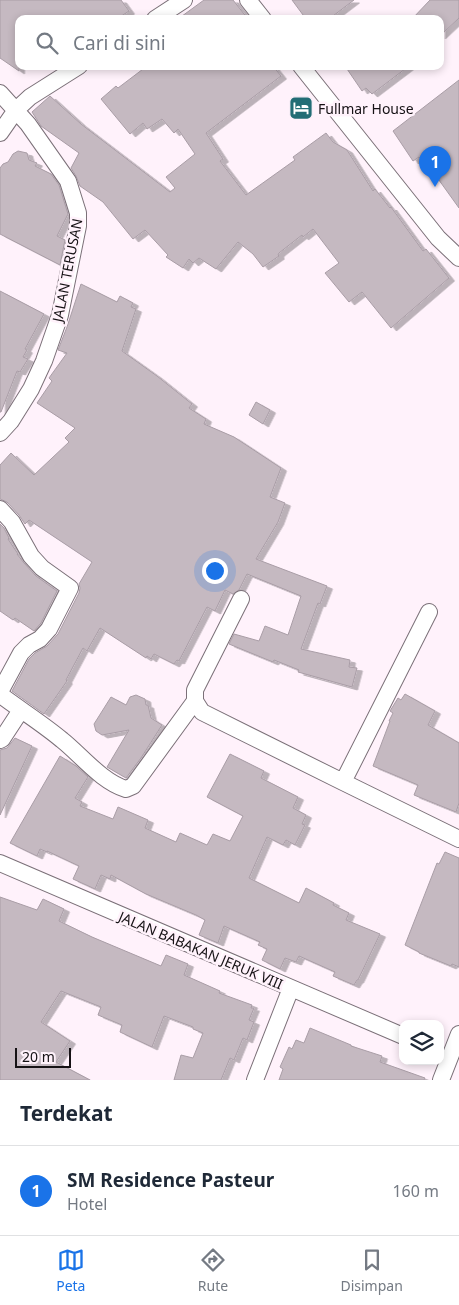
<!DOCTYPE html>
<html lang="id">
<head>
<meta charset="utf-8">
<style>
  :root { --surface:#fff; --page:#f6f6f7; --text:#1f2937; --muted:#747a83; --line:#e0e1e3; --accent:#1a73e8 }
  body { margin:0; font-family:"Noto Sans",sans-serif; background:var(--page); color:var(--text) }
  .controls { position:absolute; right:15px; bottom:15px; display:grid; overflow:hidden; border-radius:10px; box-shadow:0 2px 8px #0003 }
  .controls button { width:45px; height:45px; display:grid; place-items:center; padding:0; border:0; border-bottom:1px solid var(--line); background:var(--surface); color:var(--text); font:25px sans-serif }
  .scale { position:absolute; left:15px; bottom:12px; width:56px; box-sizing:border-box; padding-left:5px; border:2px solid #161215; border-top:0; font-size:14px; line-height:18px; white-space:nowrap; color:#161215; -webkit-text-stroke:4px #fff2fb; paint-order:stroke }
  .you { position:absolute; left:214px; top:570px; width:18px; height:18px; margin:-12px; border:4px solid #fff; border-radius:50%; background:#1a73e8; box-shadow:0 0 0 8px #1a73e833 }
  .badge { display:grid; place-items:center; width:32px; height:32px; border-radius:50%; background:var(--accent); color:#fff; font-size:16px; font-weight:700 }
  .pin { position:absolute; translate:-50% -41px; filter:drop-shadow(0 1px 2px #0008) }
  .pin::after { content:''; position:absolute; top:26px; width:18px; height:15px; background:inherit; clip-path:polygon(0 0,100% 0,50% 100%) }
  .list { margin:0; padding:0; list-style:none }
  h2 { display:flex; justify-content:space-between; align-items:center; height:65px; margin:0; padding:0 20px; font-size:21px }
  h2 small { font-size:16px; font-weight:400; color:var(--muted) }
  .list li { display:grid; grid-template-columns:32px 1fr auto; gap:15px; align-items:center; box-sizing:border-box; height:90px; padding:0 20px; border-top:1px solid var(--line) }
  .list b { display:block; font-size:19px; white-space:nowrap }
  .list p { margin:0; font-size:16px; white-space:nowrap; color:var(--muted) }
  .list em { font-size:16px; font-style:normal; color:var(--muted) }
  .icon { flex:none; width:28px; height:28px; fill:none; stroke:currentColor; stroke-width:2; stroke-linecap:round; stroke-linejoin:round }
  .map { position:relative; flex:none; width:459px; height:1080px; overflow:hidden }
  .search { position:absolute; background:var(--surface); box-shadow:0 2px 8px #0003; left:15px; right:15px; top:15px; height:55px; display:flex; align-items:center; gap:12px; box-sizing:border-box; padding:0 18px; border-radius:10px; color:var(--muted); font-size:19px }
  .sheet { height:155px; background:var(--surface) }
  nav { display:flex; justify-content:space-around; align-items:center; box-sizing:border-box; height:70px; border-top:1px solid var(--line); background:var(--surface); font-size:14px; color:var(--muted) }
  nav a { display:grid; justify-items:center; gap:2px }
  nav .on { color:var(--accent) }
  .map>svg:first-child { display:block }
  .building { fill:#c5b9c1; stroke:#a99da6; filter:url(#shadow) }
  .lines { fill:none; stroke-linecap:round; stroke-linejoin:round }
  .minor-casing { stroke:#7b7078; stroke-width:18 }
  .minor { stroke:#fff; stroke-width:16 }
  .labels { text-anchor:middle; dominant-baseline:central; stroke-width:5; stroke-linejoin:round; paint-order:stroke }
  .poi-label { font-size:14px; fill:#161215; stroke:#fff2fb; text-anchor:start }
  .street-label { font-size:14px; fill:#161215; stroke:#fff2fb }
</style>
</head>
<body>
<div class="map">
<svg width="459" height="1080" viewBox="0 0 459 1080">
  <defs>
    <filter id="shadow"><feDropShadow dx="5.5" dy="3" stdDeviation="0" flood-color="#0004"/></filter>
  </defs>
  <rect width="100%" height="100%" fill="#fff2fb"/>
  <path class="building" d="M0 0H121L129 11 117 19H19V71L0 58Z
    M204 0H233L248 19H178Z
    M292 0H354L329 19H306Z
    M430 0H459V18L440 36V19H412Z
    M147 66H273L281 76 206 133 223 159 220 161 246 195 295 160 293 157 326 133 333 142 347 150 373 191 375 189 390 208 391 207 423 251 426 249 449 278 391 328 362 292 349 302 325 273 339 263 313 229 303 237 302 235 279 253 278 255 279 256 263 267 253 254 238 242 216 269 199 258 193 263 189 259 183 268 166 257 168 255 145 230 133 239 103 202 80 186 76 176 71 168 79 153 41 126 32 112 50 96 81 124 170 192 175 188 166 177 195 154 178 129 174 133 162 119 147 129 143 123 130 134 101 99 116 86 118 88Z
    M345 66H409L372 94 366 88 362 91Z
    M459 80V208L426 162 424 163 419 157 413 161 393 131Z
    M18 151 27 153 29 160 37 163 35 166 51 174 59 185 68 214 57 236 65 240 60 265 0 234V168L3 164 8 162 13 154Z
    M81 284 117 302 120 296 133 303 131 307 136 309 122 351 157 376 192 404 189 408 206 419 204 424 234 437 281 468 270 497 285 503 278 522 256 559 327 586 320 604 318 603 301 649 350 660 349 667 357 668 352 687 298 672 299 670 274 660 273 662 229 644 234 634 259 641 265 626 288 635 301 596 247 574 239 590 233 594 225 590 215 611 207 607 179 661 177 660 174 664 154 654 151 659 147 656 146 658 100 628 87 651 83 648 66 680 67 681 44 714 12 691 29 659 35 653 47 646 58 634 79 593 80 588 79 584 92 562 29 520 25 524 19 515 7 502 0 499V465L11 453 34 475 69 442 65 438 75 428 37 403 52 381 49 378 67 353 58 350 67 327Z
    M0 291 44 314 25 349 27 350 23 357 28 359 20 372 17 371 1 412H0Z
    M256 402 270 410 263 424 249 415Z
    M0 524 4 528 9 538 8 539 18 554H17L24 563 36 576 57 591 41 623 34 631 15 618 13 620 0 611Z
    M405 694 435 711 428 725 459 743V803L456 812 414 795 418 785 373 766 390 721H389L393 713 390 711 398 698 401 700Z
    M136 695 145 699 146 705H148L151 718 162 725 141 758 126 778 107 767 129 730 102 735 96 731 94 724 111 697 126 705 130 697Z
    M15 738 32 746 0 815V750L7 748Z
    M230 754 264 771 261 778 298 797 293 808 306 815 302 824 305 825 295 845 286 840 283 845 267 837 249 878 299 903 306 888 334 903 333 905 349 913 346 920 380 934 358 980H357L354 985 333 976 335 972 299 956 296 962 285 958 280 969 262 960 267 949 258 945 260 942 224 926 218 943 199 935 205 920 196 915 146 894 111 875 110 879 101 875 95 889 73 879 79 866 47 851V852L40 849 37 856 10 843 60 756 76 766 88 777 75 798 82 802 80 806 113 819 118 807 148 820 145 828 176 842 180 833 207 845 213 834 230 841 243 816 207 797Z
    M445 852 459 858V967L452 964 451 966 419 953V952L405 945 437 863 439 864Z
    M0 897 37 910 43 899 64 909 59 921 92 937 161 966 166 955 188 964 184 975 220 991 219 993 252 1005 251 1008H254L249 1020 254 1022 247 1040 243 1038 234 1060 230 1058 221 1080H174L181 1055 193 1058 203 1033 193 1029V1027L164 1016 152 1047 120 1032 122 1025 98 1015 101 1007 61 991 41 1022 70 1041 56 1062 90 1080H0Z
    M310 1028 351 1045V1046L382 1056 380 1062 425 1078 424 1080H279L283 1069 280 1067 289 1047 292 1049 296 1040 304 1043Z"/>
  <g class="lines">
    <g class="minor-casing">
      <path id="minor" d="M248 0 263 19
        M155 19 184 0
        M301 66 438 238 459 258
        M0 93 28 124 68 181 78 213V226L60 315 44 361 31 389 11 421 0 433
        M0 133 16 110 30 97 79 66
        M0 509 12 522 31 556 42 568 70 588 49 629 40 639 29 645 21 653 1 690 0 694 2 696C22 711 43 724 62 740 81 755 102 782 126 789L133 786 195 701
        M241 599 195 690V701L202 712 343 782 459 839
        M0 740 2 739 21 710
        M343 782 429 612
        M0 863 403 1036
        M255 1080 291 988
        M441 1080 459 1034"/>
    </g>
    <use href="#minor" class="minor"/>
  </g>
  <defs>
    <g id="hotel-square" transform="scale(1.25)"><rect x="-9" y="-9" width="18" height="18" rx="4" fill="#226d75" stroke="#fff2fb"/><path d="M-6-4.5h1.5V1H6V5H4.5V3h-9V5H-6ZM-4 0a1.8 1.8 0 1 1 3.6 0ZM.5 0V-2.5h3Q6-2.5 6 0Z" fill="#fff"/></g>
  </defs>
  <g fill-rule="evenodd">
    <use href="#hotel-square" x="301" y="108"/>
  </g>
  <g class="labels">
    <g class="poi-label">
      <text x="318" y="108">Fullmar House</text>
    </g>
    <g class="street-label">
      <text transform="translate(67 270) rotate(-79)">JALAN TERUSAN</text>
      <text transform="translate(201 950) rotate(23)">JALAN BABAKAN JERUK VIII</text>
    </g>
  </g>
</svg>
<div class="controls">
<button><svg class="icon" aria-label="layers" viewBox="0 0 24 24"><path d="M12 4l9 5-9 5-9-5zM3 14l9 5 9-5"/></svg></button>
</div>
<div class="scale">20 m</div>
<div class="you"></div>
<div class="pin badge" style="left:435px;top:187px">1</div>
<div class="search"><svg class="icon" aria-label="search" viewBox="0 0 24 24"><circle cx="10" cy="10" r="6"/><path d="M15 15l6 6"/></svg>Cari di sini</div>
</div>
<section class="sheet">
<h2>Terdekat<small></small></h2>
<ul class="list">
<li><span class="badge">1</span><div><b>SM Residence Pasteur</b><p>Hotel</p></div><em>160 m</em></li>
</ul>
</section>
<nav>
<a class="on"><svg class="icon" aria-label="map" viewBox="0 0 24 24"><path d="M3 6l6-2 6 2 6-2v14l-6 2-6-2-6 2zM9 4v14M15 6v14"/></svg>Peta</a>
<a><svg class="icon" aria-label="directions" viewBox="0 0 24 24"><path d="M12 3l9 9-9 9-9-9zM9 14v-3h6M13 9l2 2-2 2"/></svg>Rute</a>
<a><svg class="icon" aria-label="saved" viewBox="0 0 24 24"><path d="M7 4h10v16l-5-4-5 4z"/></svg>Disimpan</a>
</nav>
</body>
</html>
